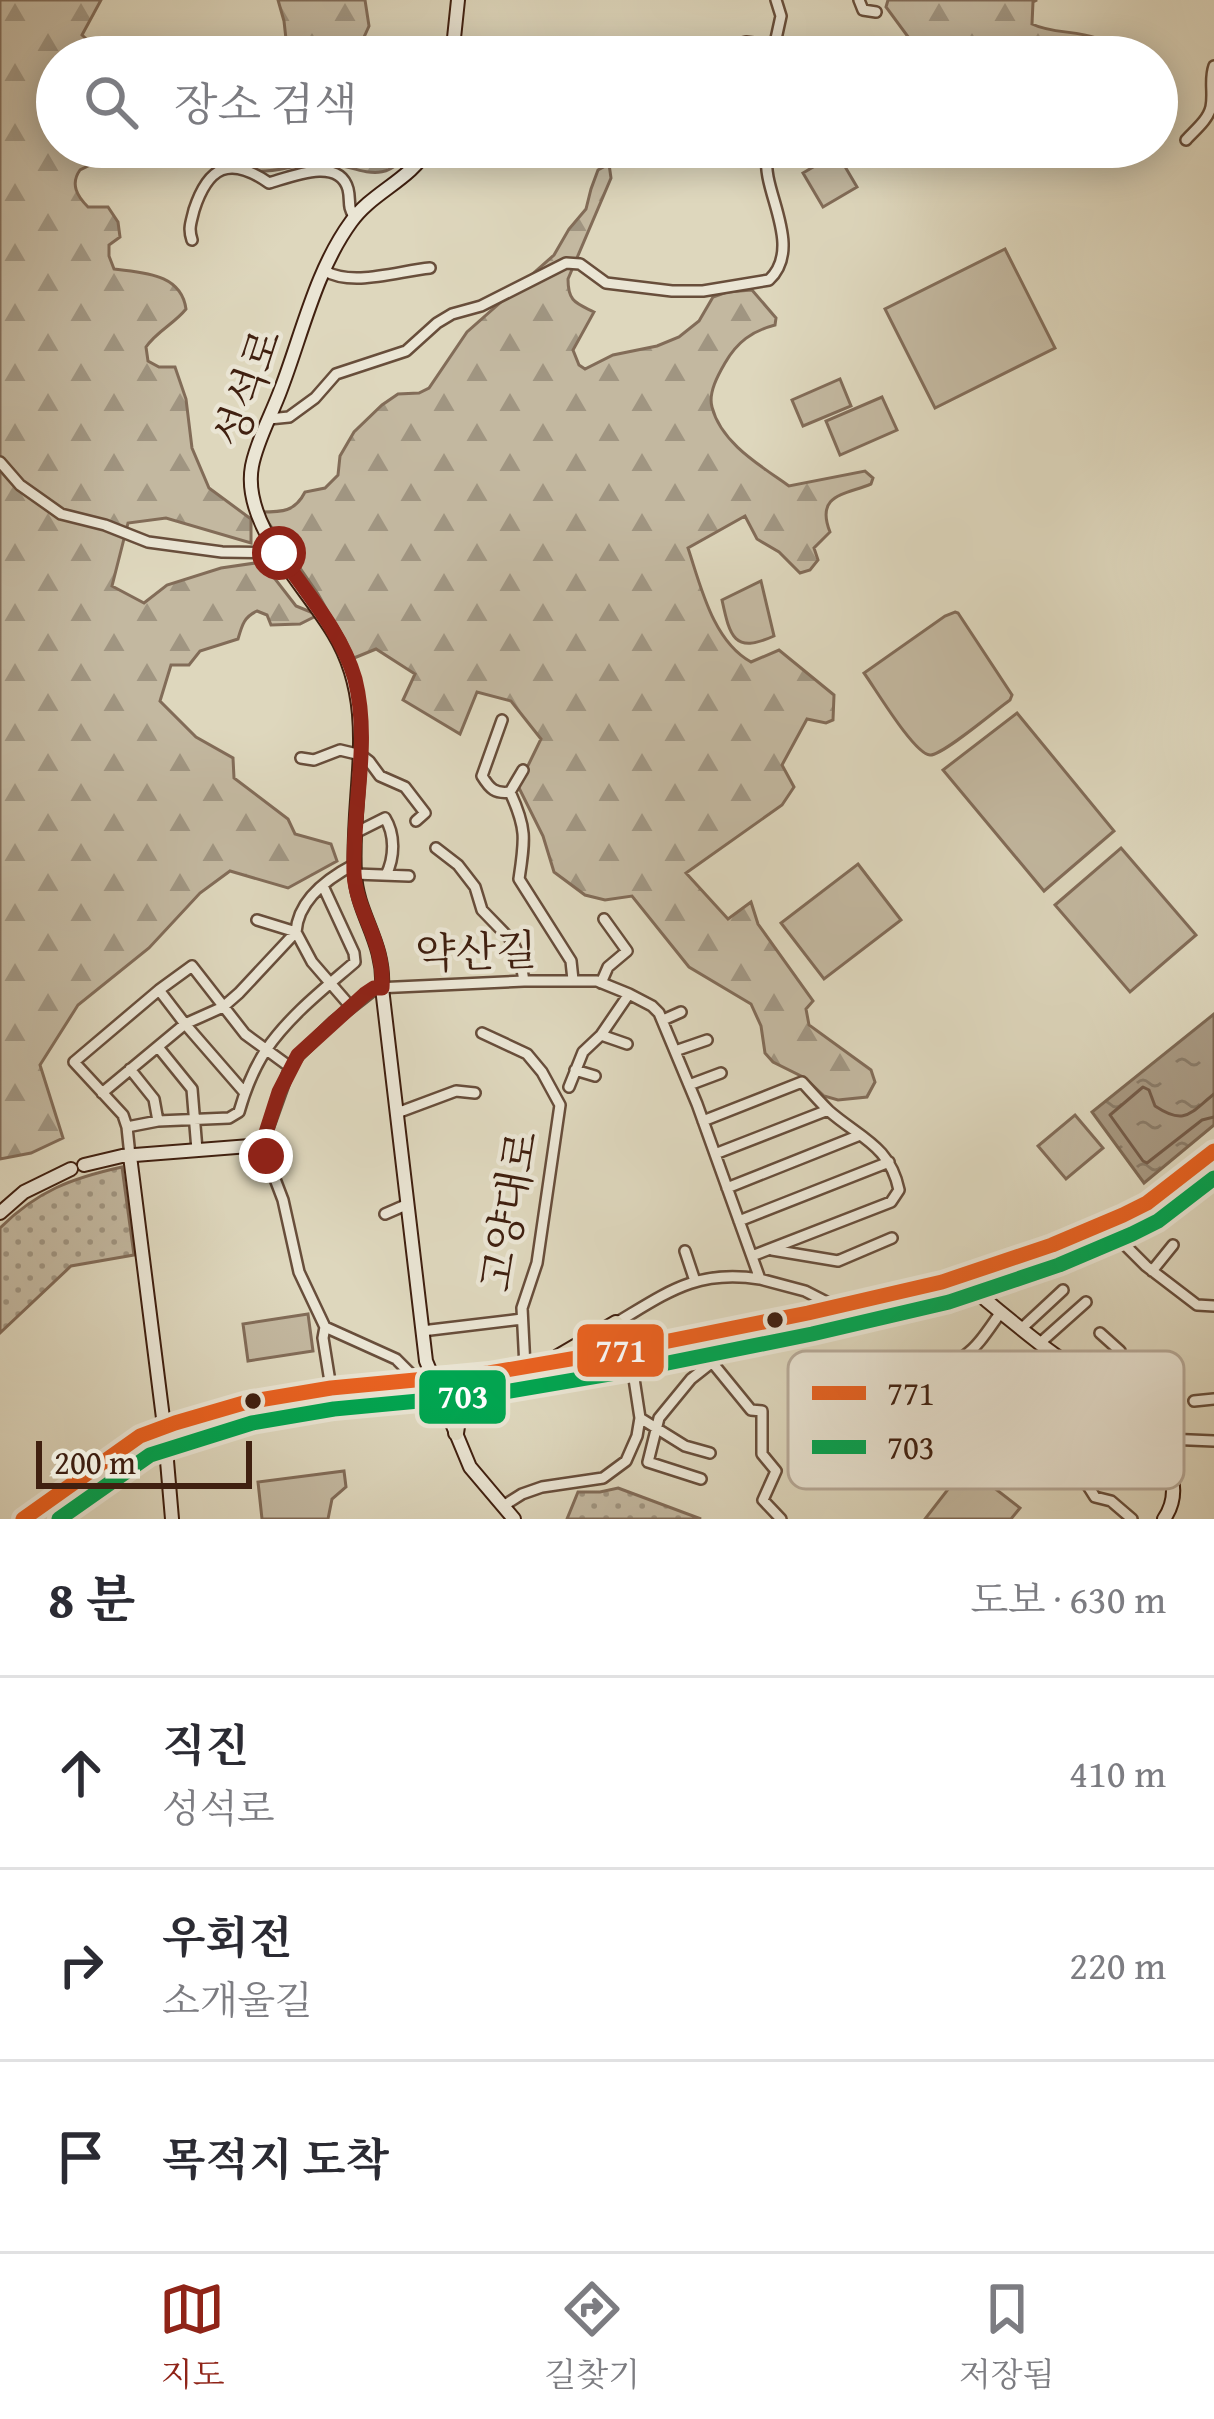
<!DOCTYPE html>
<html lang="ko">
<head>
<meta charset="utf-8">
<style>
  :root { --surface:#fff; --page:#f7f7f7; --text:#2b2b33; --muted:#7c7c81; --line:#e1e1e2; --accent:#8f2418 }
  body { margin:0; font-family:"Gentium Book Plus","Noto Serif KR",serif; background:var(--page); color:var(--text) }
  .scale { position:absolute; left:36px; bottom:30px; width:216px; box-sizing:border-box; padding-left:12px; border:6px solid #402010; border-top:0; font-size:33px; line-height:42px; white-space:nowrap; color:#402010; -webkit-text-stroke:9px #eae5d4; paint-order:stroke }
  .stop { position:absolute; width:36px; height:36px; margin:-27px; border:9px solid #8f2418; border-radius:50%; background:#fff }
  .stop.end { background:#8f2418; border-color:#fff; box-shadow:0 3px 12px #0008 }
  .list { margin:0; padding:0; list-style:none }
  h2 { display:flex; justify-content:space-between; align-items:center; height:156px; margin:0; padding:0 48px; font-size:51px }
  h2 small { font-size:39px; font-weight:400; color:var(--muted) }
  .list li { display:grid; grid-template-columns:78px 1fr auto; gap:36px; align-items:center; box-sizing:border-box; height:192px; padding:0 48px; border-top:3px solid var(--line) }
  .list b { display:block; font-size:45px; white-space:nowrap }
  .list p { margin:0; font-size:39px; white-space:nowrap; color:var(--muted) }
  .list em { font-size:39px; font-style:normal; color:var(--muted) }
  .icon { flex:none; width:66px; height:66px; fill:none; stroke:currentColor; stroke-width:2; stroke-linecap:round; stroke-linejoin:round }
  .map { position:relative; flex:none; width:1214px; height:1519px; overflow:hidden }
  .search { position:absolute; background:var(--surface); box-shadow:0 6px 30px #0003; left:36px; right:36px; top:36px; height:132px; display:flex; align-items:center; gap:30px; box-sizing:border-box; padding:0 42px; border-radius:66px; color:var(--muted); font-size:45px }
  .sheet { height:732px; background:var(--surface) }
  nav { display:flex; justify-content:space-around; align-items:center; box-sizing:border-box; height:168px; border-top:3px solid var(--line); background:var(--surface); font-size:33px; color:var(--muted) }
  nav a { display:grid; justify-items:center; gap:6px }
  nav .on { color:var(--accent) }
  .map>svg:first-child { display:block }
  .grass { fill:#c3b8a0; stroke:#826c58; stroke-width:3 }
  .forest { fill:url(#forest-firs); stroke:#826c58; stroke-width:3 }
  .park { fill:url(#park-dots); stroke:#826c58; stroke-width:3 }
  .water { fill:url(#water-ripples); stroke:#7e6954; stroke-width:3 }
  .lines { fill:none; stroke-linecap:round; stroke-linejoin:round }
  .shore { stroke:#745c49; stroke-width:3 }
  .street-casing { stroke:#684e3b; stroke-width:14 }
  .secondary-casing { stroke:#402010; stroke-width:16 }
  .primary-casing { stroke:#402010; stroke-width:18 }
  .street { stroke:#eae5d4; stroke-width:9 }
  .secondary { stroke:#eae5d4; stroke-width:12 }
  .primary { stroke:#ded7bd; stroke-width:14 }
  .bus-1-casing { stroke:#eae5d4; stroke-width:24 }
  .bus-2-casing { stroke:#eae5d4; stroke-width:24 }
  .bus-1 { stroke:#e96221; stroke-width:15 }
  .bus-2 { stroke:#00a651; stroke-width:15 }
  .route { stroke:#8f2418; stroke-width:15 }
  .bus-dot { fill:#402010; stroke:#eae5d4; stroke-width:4.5 }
  .labels { text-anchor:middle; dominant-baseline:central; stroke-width:9; stroke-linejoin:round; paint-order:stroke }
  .street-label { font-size:42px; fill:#402010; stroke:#eae5d4 }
  .key { fill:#eae5d4; stroke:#b7aa99; stroke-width:3 }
  .key-label { font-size:33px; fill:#402010 }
  .line-badge { stroke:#eae5d4; stroke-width:4.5 }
  .badge-label { font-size:33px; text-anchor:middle; font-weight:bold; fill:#fff }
</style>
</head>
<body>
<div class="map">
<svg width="1214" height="1519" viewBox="0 0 1214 1519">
  <defs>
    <pattern id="forest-firs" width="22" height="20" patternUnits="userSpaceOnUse" patternTransform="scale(3)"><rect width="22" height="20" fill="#c3b8a0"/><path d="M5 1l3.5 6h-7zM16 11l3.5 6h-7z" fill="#a09581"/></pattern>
    <pattern id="park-dots" width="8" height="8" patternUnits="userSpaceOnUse" patternTransform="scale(3)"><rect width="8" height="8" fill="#c3b8a0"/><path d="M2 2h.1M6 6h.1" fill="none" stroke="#a09581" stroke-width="1.8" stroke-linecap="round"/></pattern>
    <pattern id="water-ripples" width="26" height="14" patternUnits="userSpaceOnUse" patternTransform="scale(3)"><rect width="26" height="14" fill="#a89982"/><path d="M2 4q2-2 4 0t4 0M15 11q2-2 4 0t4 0" fill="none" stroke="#8a7c69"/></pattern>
  </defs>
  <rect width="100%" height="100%" fill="#ded7bd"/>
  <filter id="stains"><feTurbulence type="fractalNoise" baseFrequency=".00167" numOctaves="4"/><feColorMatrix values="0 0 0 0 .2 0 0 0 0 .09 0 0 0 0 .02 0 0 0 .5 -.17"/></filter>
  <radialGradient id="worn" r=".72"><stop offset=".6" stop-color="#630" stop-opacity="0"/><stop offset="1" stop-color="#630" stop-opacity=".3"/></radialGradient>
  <path class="grass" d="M837 153 857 187 823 207 803 173Z
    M1005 249 1055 348 935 408 885 309Z
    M840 379 851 406 803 426 792 400Z
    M882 397 897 430 840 455 826 421Z
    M761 581 774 636C734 654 730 637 722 600Z
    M955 612 958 613 1012 695 1010 700C997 709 942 756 930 755 914 754 875 688 864 673L945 616Z
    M1017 713 1114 831 1044 891 943 770Z
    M1121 848 1196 935 1130 992 1055 905Z
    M858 864 901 920 824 979 781 923Z
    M1075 1115 1103 1148 1066 1179 1038 1146Z
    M308 1314 313 1351 248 1361 243 1324Z
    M966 1466 1020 1508 1011 1519H925Z
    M344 1471 346 1487 332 1499 328 1519H262L258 1482Z"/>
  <path class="forest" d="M0 0H101L82 35C100 53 108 57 131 44L167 57H57V147H127L80 170C70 184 77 196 88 207H108L118 222 120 237 109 245V256L114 269C143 273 181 273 186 309 174 324 157 331 146 347L148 361 159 367H175L186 399 192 448 209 488 251 519V543L166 518 128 523 112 586 144 603 167 585 221 568 262 562 296 606 318 615 300 624 271 625 267 615 257 611C244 617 242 625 238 639L200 651 189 665H171L160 701 196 737 233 758 234 778 288 819 295 834 331 844 337 861 288 888 230 871 200 893 149 948 78 1005 40 1065 63 1138 31 1153 0 1159Z
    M278 0H365L369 26 355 57H288L284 21Z
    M888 0H1037L1033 2 1032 24C1060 38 1102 25 1116 57H955L947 53 928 55 914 45 886 7Z
    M197 147H410C385 194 353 161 319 163 281 165 252 186 222 153L206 154Z
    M609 164 611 178 568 279C568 302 576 303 594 312L573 350 579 365 585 369 613 355 657 346 679 337 699 321 713 297 727 292 752 290 776 318 775 325C752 331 737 342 725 363 718 375 708 393 712 407 721 443 761 466 789 486L865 471 873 478 871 484C845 495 815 494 830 532L814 548 818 560 810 570 800 573 779 552 757 539 745 516 688 548C701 587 713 641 751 662L779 650 834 695 833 720 826 723 807 719 782 765 794 787 782 805 686 873 728 919 751 902 758 924 813 1001 806 1009 809 1025 871 1070 875 1082 867 1097 838 1100 824 1096 805 1078 773 1062 765 1053 761 1026 751 1004 689 967 632 896 605 900 585 895 554 872 543 836 518 786 541 739 511 701 477 692 460 734 403 700 415 674 376 649 354 658 318 594 261 512C282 512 295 512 305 492L325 488 338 475 340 456 354 432 382 405 398 394 419 393 429 388 467 332 554 255 569 229 586 209 591 189 598 170Z"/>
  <path class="park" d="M122 1167 134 1255 71 1266 0 1333V1228C37 1191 72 1178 122 1167Z
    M618 1488 701 1519H567L578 1492H600Z"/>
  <path class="water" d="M1214 1014V1125L1144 1183 1092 1112Z"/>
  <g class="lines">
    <path class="shore" d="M1214 1094C1190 1113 1185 1126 1155 1106L1149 1090 1143 1087 1110 1115 1143 1161 1147 1163 1202 1120 1214 1117"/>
    <g class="street-casing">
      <path id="street" d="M859 0 863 10 876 12
        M690 57 746 42 776 46
        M772 57 781 16 776 0
        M1186 140C1195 130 1208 120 1211 107 1214 93 1209 80 1214 66
        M192 240C188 228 191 223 194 210 208 167 229 155 269 183 290 177 339 156 348 189 351 201 347 206 354 216
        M325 271C353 287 398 271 430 268
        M269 419 289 417 315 398 336 374 406 351 437 323 452 314 481 306 566 263 580 264 606 283 672 291H703L769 280C798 253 774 209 768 177 766 167 766 157 766 147
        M0 462 20 485 61 514 105 525 148 542 222 552 279 553
        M502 720 482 776C490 789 495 794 510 792L523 770
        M301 758 314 760 340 750 361 755 369 761 380 776 405 787 425 813 416 821
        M510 792C527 829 525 839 519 879L571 961 573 980
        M357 832 385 818C395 834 395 857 386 875
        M436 848 458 865 475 887 482 910 512 941 520 958 524 981
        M355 874 409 876
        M257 920 296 932 312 962 351 1007
        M601 983 608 967 627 951 604 919
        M159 990 185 1024 245 1093
        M663 1020 681 1012
        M482 1033 527 1054 542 1072 560 1105 537 1263 522 1308 525 1367
        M601 1035 627 1044
        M158 1047 192 1089 197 1150
        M675 1051 707 1040
        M130 1069 154 1099 158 1121
        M575 1070 595 1076
        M689 1085 721 1073
        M569 1087 583 1052 601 1035 629 994
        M102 1093 185 1024 223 1007 239 993 296 932C298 900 328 878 355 864
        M397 1113 456 1091 475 1093
        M703 1121 802 1082C811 1092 820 1102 829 1111 860 1138 890 1146 899 1190L891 1202 752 1256
        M127 1127 158 1121 229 1118 239 1112C245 1091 254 1068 266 1050 289 1016 325 988 355 962L354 953 323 886
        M715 1154 828 1110
        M130 1156 127 1127 123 1115 74 1062 159 990 192 966 245 1034 290 1067
        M727 1188 860 1135
        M385 1214 408 1204
        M739 1221 889 1162
        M1104 1224 1146 1266 1197 1305 1214 1306
        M772 1250 838 1261 892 1238
        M685 1251 695 1281
        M1152 1271 1173 1245
        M760 1279 805 1291 846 1312
        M325 1327 323 1338 331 1388
        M1021 1329 1063 1290
        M422 1331 522 1319
        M693 1343 701 1355 711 1361 751 1410 762 1411V1454L776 1471 763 1500 781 1519
        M1040 1343 1086 1302
        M417 1380 396 1359 325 1327 299 1272 283 1200 262 1145 290 1067 299 1055 333 1022 376 988 524 981H597L629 994 652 1006 659 1013 697 1104 760 1279C697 1269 668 1292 616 1323
        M1097 1387 1108 1377 1107 1369 1120 1351 1100 1333
        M1139 1392 1163 1413 1154 1442 1167 1439 1214 1441
        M1194 1401 1214 1399
        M1123 1409 1130 1401 1159 1427
        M640 1418 685 1446 710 1453
        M827 1454C834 1401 925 1380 964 1356 979 1346 990 1327 1001 1312
        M1081 1457 1083 1478
        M1070 1477 1083 1478 1095 1497 1111 1501 1132 1519
        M701 1479 648 1462 659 1418 691 1379 734 1345 735 1334
        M503 1506 522 1494 542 1487 603 1478 626 1461 637 1436 640 1418 633 1372"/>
    </g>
    <g class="secondary-casing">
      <path id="secondary" d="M452 57 458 0
        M429 147C411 180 372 192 351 222 316 270 302 334 281 389 272 414 257 440 252 466 241 525 306 586 334 634 380 710 350 792 355 874 357 915 385 942 382 988L426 1361 470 1467 514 1519
        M130 1156 164 1426 172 1519
        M84 1165 122 1156 262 1145
        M0 1213 24 1192 71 1169
        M958 1276C984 1299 1011 1321 1039 1343 1081 1375 1208 1455 1164 1519"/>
    </g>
    <g class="primary-casing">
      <path id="primary" d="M558 1357 616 1323
        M616 1359 633 1372 642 1352
        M456 1433 461 1401 512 1373
        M23 1519 140 1436 175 1423 247 1402 331 1388 489 1373 629 1349 808 1313 942 1282 1052 1245 1123 1215 1147 1203 1214 1151
        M39 1519 139 1450 222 1419 263 1407"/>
    </g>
    <use href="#street" class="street"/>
    <use href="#secondary" class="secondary"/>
    <use href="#primary" class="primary"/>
    <g class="bus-1-casing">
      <path id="bus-1" d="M23 1519 140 1436 175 1423 247 1402 331 1388 489 1373 629 1349 808 1313 942 1282 1052 1245 1123 1215 1147 1203 1214 1151"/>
    </g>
    <g class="bus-2-casing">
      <path id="bus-2" d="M59 1519 150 1455 252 1423 334 1409 493 1394 633 1370 812 1334 949 1302 1059 1265 1132 1234 1158 1221 1214 1178"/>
    </g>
    <use href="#bus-1" class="bus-1"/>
    <use href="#bus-2" class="bus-2"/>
  </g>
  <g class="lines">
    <path class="route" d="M266 1156 262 1145 279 1092 298 1055 365 994 374 988H382C385 940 356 913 354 873 352 809 371 743 355 679 342 633 306 592 279 553"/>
  </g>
  <g class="bus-dot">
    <circle cx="775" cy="1320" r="10"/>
    <circle cx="253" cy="1401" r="10"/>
  </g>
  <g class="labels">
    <g class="street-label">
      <text transform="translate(247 388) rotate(-71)">성석로</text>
      <text transform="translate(476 951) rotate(-2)">약산길</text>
      <text transform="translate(508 1211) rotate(-80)">고양대로</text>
    </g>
  </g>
  <rect x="788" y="1351" width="396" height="138" rx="18" class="key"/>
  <rect x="812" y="1386" width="54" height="14" fill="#e96221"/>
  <rect x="812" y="1440" width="54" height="14" fill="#00a651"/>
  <g class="key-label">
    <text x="887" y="1405">771</text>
    <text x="887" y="1459">703</text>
  </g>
  <g class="line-badge">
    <rect x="575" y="1322" width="91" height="57" rx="12" fill="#e96221"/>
    <rect x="417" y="1368" width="91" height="58" rx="12" fill="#00a651"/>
  </g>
  <g class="badge-label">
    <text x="621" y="1362">771</text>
    <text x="463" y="1408">703</text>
  </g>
  <rect width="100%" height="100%" filter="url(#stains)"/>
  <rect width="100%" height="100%" fill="url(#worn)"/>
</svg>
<div class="scale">200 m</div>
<div class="stop" style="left:279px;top:553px"></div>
<div class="stop end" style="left:266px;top:1156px"></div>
<div class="search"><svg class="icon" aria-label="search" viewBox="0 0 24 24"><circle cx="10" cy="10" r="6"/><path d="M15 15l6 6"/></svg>장소 검색</div>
</div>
<section class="sheet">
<h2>8 분<small>도보 · 630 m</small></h2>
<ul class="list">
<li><svg class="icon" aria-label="ahead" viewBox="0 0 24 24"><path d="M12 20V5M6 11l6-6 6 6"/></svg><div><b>직진</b><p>성석로</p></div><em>410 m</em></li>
<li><svg class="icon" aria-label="right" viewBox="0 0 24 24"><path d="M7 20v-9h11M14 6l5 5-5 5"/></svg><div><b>우회전</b><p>소개울길</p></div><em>220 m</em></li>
<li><svg class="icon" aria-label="arrive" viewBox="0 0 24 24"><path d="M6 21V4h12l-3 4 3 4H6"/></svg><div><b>목적지 도착</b></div></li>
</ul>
</section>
<nav>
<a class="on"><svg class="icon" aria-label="map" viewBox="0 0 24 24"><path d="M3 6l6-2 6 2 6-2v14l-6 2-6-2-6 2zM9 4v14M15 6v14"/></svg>지도</a>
<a><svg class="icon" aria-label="directions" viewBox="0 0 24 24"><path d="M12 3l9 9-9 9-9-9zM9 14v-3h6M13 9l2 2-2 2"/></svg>길찾기</a>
<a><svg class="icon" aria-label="saved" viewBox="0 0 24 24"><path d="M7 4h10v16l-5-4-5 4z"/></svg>저장됨</a>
</nav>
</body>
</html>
